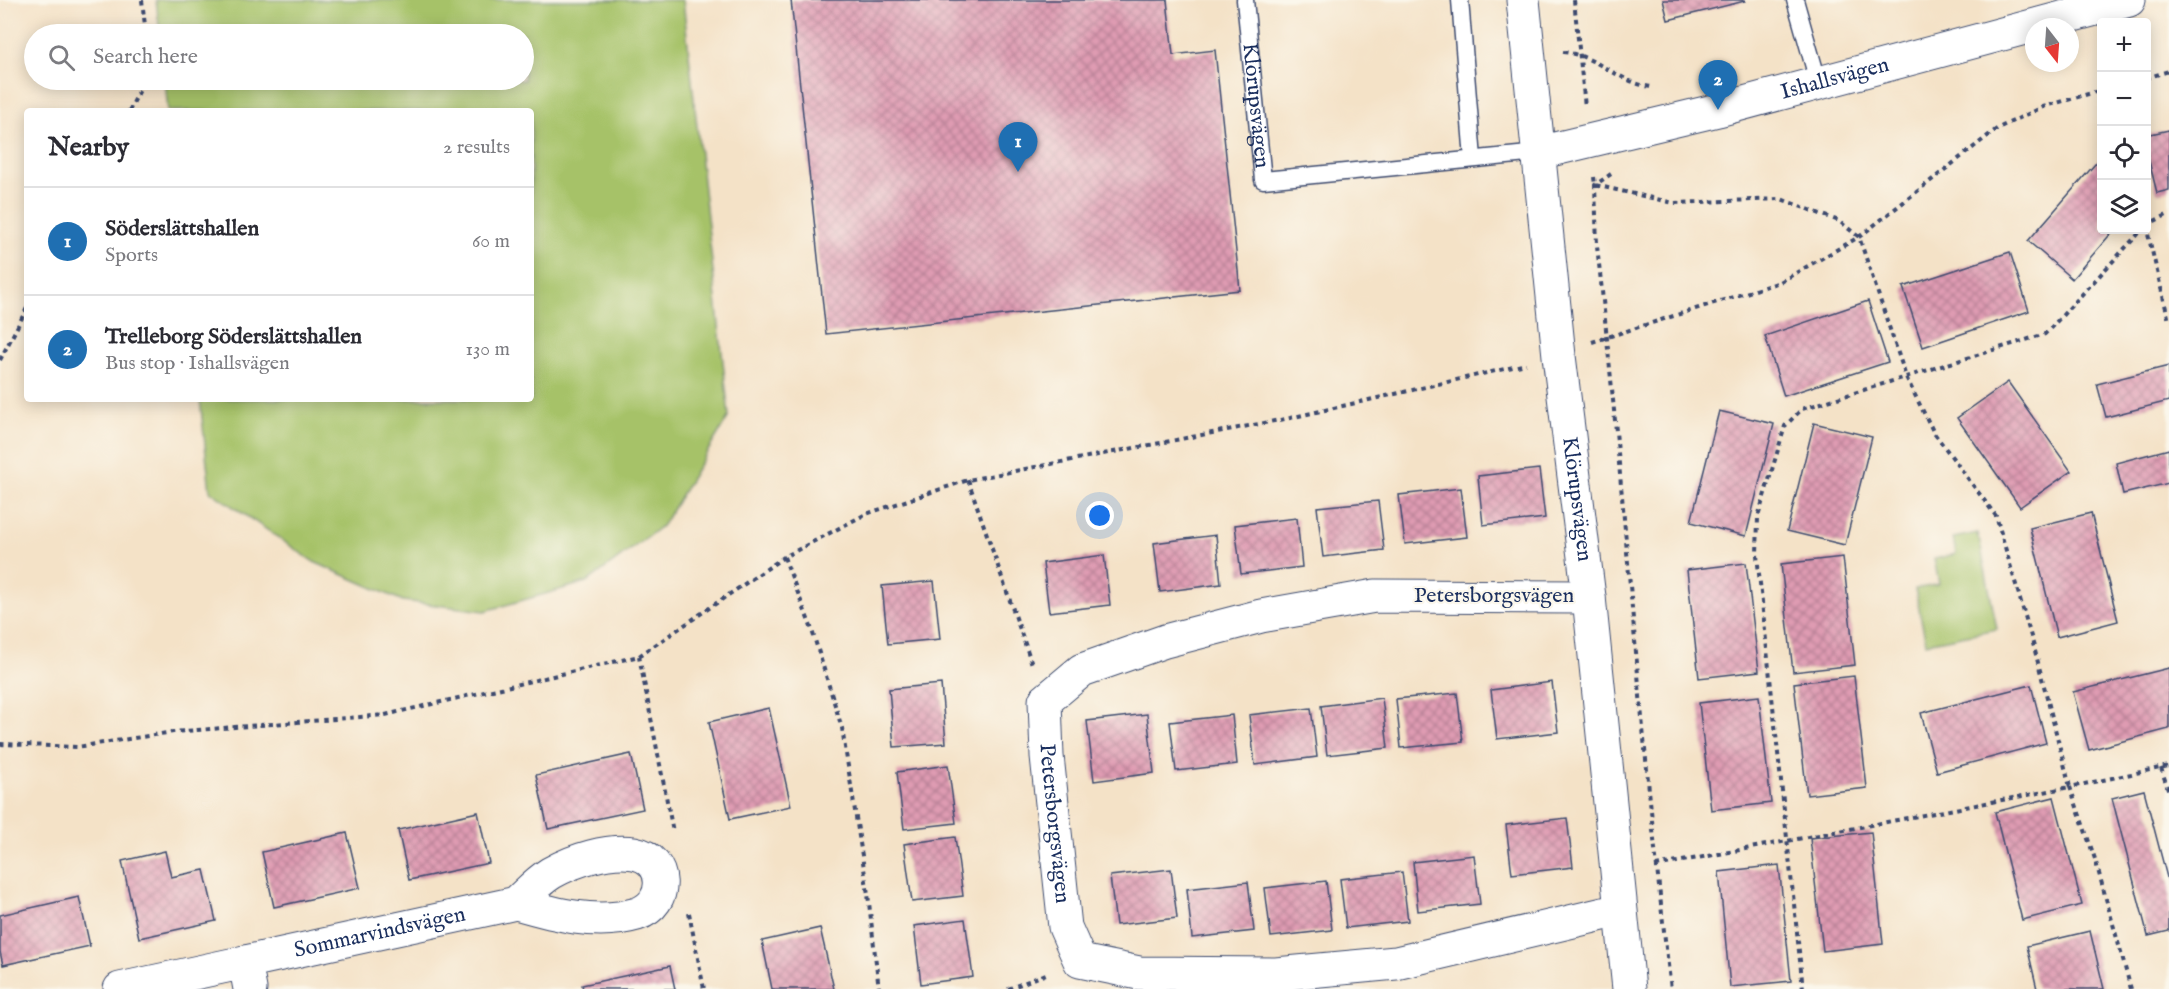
<!DOCTYPE html>
<html lang="en">
<head>
<meta charset="utf-8">
<style>
  :root { --surface:#fff; --page:#f7f7f7; --text:#2b2b33; --muted:#7c7c81; --line:#e1e1e2; --accent:#1f6fb2 }
  body { margin:0; font-family:"IM FELL English",serif; background:var(--page); color:var(--text) }
  .controls { position:absolute; right:18px; top:18px; display:grid; overflow:hidden; border-radius:6px; box-shadow:0 3px 15px #0003 }
  .controls button { width:54px; height:54px; display:grid; place-items:center; padding:0; border:0; border-bottom:2px solid var(--line); background:var(--surface); color:var(--text); font:30px sans-serif }
  .compass { position:absolute; left:2025px; top:18px; width:54px; height:54px; border-radius:50%; background:var(--surface); box-shadow:0 3px 15px #0003; rotate:163deg }
  .you { position:absolute; left:1100px; top:516px; width:21px; height:21px; margin:-15px; border:4px solid #fff; border-radius:50%; background:#1a73e8; box-shadow:0 0 0 9px #1a73e833 }
  .badge { display:grid; place-items:center; width:39px; height:39px; border-radius:50%; background:var(--accent); color:#fff; font-size:20px; font-weight:700 }
  .pin { position:absolute; translate:-50% -50px; filter:drop-shadow(0 2px 3px #0008) }
  .pin::after { content:''; position:absolute; top:32px; width:21px; height:18px; background:inherit; clip-path:polygon(0 0,100% 0,50% 100%) }
  .list { margin:0; padding:0; list-style:none }
  h2 { display:flex; justify-content:space-between; align-items:center; height:78px; margin:0; padding:0 24px; font-size:26px }
  h2 small { font-size:20px; font-weight:400; color:var(--muted) }
  .list li { display:grid; grid-template-columns:39px 1fr auto; gap:18px; align-items:center; box-sizing:border-box; height:108px; padding:0 24px; border-top:2px solid var(--line) }
  .list b { display:block; font-size:22px; white-space:nowrap }
  .list p { margin:0; font-size:20px; white-space:nowrap; color:var(--muted) }
  .list em { font-size:20px; font-style:normal; color:var(--muted) }
  .icon { flex:none; width:33px; height:33px; fill:none; stroke:currentColor; stroke-width:2; stroke-linecap:round; stroke-linejoin:round }
  .map { position:relative; flex:none; width:2169px; height:989px; overflow:hidden }
  .search { position:absolute; background:var(--surface); box-shadow:0 3px 15px #0003; left:24px; top:24px; width:510px; height:66px; display:flex; align-items:center; gap:15px; box-sizing:border-box; padding:0 21px; border-radius:33px; color:var(--muted); font-size:22px }
  .panel { position:absolute; background:var(--surface); box-shadow:0 3px 15px #0003; left:24px; top:108px; width:510px; height:294px; border-radius:6px }
  .map>svg:first-child { display:block }
  .park { fill:#a6c268; stroke:#607863; stroke-width:1.5 }
  .building { fill:url(#building-cross-hatch) }
  .lines { fill:none; stroke-linecap:round; stroke-linejoin:round }
  .service-casing { stroke:#3c4a6e; stroke-width:19 }
  .minor-casing { stroke:#3c4a6e; stroke-width:35 }
  .path { stroke:#3c4a6e; stroke-width:4; stroke-dasharray:4.5 4.5; stroke-linecap:butt }
  .service { stroke:#fff; stroke-width:16 }
  .minor { stroke:#fff; stroke-width:33 }
  .labels { text-anchor:middle; dominant-baseline:central; stroke-width:4.5; stroke-linejoin:round; paint-order:stroke }
  .street-label { font-size:22px; fill:#1b2f5e; stroke:#fbf7ec }
</style>
</head>
<body>
<div class="map">
<svg width="2169" height="989" viewBox="0 0 2169 989">
  <defs>
    <pattern id="building-cross-hatch" width="8" height="8" patternUnits="userSpaceOnUse" patternTransform="scale(1.5)"><rect width="8" height="8" fill="#df9bb2"/><path d="M0 0l8 8M0 8l8-8" fill="none" stroke="#b47f94"/></pattern>
  </defs>
  <rect width="100%" height="100%" fill="#fbf7ec"/>
  <filter id="ink" filterUnits="userSpaceOnUse"><feTurbulence type="fractalNoise" baseFrequency=".0167" numOctaves="2"/><feDisplacementMap in="SourceGraphic" scale="12" xChannelSelector="R" yChannelSelector="G"/><feConvolveMatrix kernelMatrix="1 2 1 2 8 2 1 2 1" color-interpolation-filters="sRGB"/></filter>
  <filter id="wash" filterUnits="userSpaceOnUse"><feTurbulence type="fractalNoise" baseFrequency=".008" numOctaves="4" result="noise"/><feDisplacementMap in="SourceGraphic" scale="24" xChannelSelector="R" yChannelSelector="G"/><feGaussianBlur stdDeviation="1.35" result="paint"/><feColorMatrix in="noise" values="0 0 0 0 0 0 0 0 0 0 0 0 0 0 0 0 0 1.4 0 .05"/><feComposite in="paint" operator="in"/></filter>
  <g filter="url(#wash)">
    <rect width="100%" height="100%" fill="#f4e2c7"/>
    <path class="park" d="M156 0H683L729 416 663 525 587 582 485 611 403 601 314 562 210 491 200 399H531V111H168L165 80H524V34H160Z
      M1978 533 1997 629 1926 643 1915 589 1939 584 1934 559 1956 554 1953 538Z"/>
    <g id="blocks">
      <path class="building" d="M791 0H1167L1173 55 1215 50 1240 290 826 334Z
        M1663 0H1745V1L1668 20Z
        M2169 130V190L2157 193 2146 149V135Z
        M2102 156V230H2114L2072 279 2028 241Z
        M2010 252 2029 311 1923 347 1903 287Z
        M1868 301 1888 362 1784 396 1765 336Z
        M2169 366V401L2106 417 2097 384Z
        M2008 382 2071 471 2020 507 1957 418Z
        M1719 411 1774 424 1746 536 1691 522Z
        M1814 423 1872 437 1845 545 1787 531Z
        M2169 449V483L2123 494 2116 463Z
        M1539 469 1545 518 1483 525 1478 476Z
        M1461 488 1467 537 1405 544 1399 495Z
        M1378 501 1384 550 1323 557 1317 507Z
        M2091 513 2118 621 2057 637 2030 528Z
        M1297 518 1302 567 1241 574 1235 525Z
        M1216 535 1221 584 1160 592 1154 543Z
        M1104 555 1110 605 1049 612 1043 563Z
        M1843 557 1855 665 1793 672 1781 564Z
        M1746 563 1759 671 1699 678 1687 570Z
        M934 581 940 639 888 644 882 586Z
        M2169 668V729L2089 750 2073 692Z
        M1854 676 1867 788 1807 795 1794 683Z
        M1552 682 1558 732 1497 739 1491 690Z
        M941 684 946 743 894 747 889 689Z
        M2031 685 2046 743 1937 772 1921 713Z
        M1457 693 1463 742 1401 748 1396 699Z
        M1759 696 1771 803 1711 810 1699 703Z
        M1382 698 1388 748 1327 755 1321 706Z
        M769 708 791 806 730 819 709 722Z
        M1311 708 1317 757 1255 765 1249 715Z
        M1147 714 1154 773 1094 781 1087 721Z
        M1232 715 1237 764 1176 771 1170 722Z
        M631 754 643 809 548 829 536 775Z
        M948 765 956 823 904 829 897 772Z
        M2144 790 2169 885V931L2148 936 2112 798Z
        M2054 797 2082 905 2022 920 1995 812Z
        M478 812 489 863 409 880 398 830Z
        M1567 818 1573 867 1512 874 1506 825Z
        M1871 832 1883 944 1823 951 1810 838Z
        M347 833 360 888 274 907 262 852Z
        M955 837 963 896 912 902 904 844Z
        M165 851 171 877 204 870 216 921 139 938 122 861Z
        M1474 855 1480 904 1418 911 1413 862Z
        M1779 865 1791 981 1730 987 1719 872Z
        M1171 869 1177 918 1116 925 1110 876Z
        M1402 872 1408 921 1346 928 1340 879Z
        M1326 881 1332 930 1271 937 1265 888Z
        M1248 882 1254 931 1192 938 1187 889Z
        M79 897 90 946 3 965 0 952V915Z
        M965 919 973 977 921 984 914 926Z
        M820 928 834 989H772L762 941Z
        M2090 931 2104 989H2037L2027 946Z
        M670 966 675 989H583L582 985Z"/>
    </g>
  </g>
  <g filter="url(#ink)">
    <use href="#blocks" fill-opacity="0" stroke="#3c4a6e" stroke-width="1.5"/>
    <g class="lines">
      <g class="service-casing">
        <g id="service">
          <path id="s1" d="M1245 0 1263 180 1538 153"/>
          <path d="M1460 0 1473 159"/>
          <path d="M1795 0 1818 81"/>
        </g>
      </g>
      <g class="minor-casing">
        <g id="minor">
          <path id="s2" d="M1523 0 1559 356 1589 597 1629 989"/>
          <path id="s3" d="M1538 153 1718 110 2129 0"/>
          <path id="s4" d="M1589 597 1375 596 1261 616 1165 641 1082 670 1045 701 1047 756 1065 927 1080 961 1139 973 1276 974 1396 963 1620 910"/>
          <path id="s5" d="M245 962 516 903C554 914 597 926 637 914 669 904 668 859 634 853 608 849 574 860 551 873 538 881 527 893 516 903"/>
          <path d="M120 989 245 962 250 989"/>
        </g>
      </g>
      <path class="path" d="M142 0 146 34
        M1574 0 1585 107
        M1563 52C1596 55 1619 83 1652 87
        M2146 78 2169 71
        M129 111 145 80
        M1611 174 1595 185 1597 246C1625 493 1640 742 1671 989
        M1594 177 1595 185 1674 203 1781 199 1839 221 1859 237 1906 377 1934 433 1996 516 2034 647 2070 787 1656 866
        M2146 225 2169 214
        M2146 226 2169 321
        M1592 342 1780 282 1859 237 1998 128 2043 107 2102 90
        M0 360 27 308
        M968 480 1032 664
        M784 557 811 627 842 728 868 894 879 989
        M639 656 673 832
        M0 744 77 747 173 732 385 715 639 656 784 557 866 514 968 480 1290 418 1526 364
        M2161 768 2169 792
        M689 913 704 989
        M1008 989 1046 974
        M1803 989 1757 555 1758 517 1785 426 1802 409 2045 334 2142 230
        M2131 989 2095 859 2070 787 2169 766"/>
      <use href="#service" class="service"/>
      <use href="#minor" class="minor"/>
    </g>
  </g>
  <g class="labels">
    <g class="street-label">
      <text stroke="none"><textPath href="#s3" startOffset="306">Ishallsvägen</textPath></text>
      <text stroke="none"><textPath href="#s1" startOffset="106">Klörupsvägen</textPath></text>
      <text stroke="none"><textPath href="#s2" startOffset="502">Klörupsvägen</textPath></text>
      <text x="1494" y="596">Petersborgsvägen</text>
      <text stroke="none"><textPath href="#s4" startOffset="688">Petersborgsvägen</textPath></text>
      <text stroke="none"><textPath href="#s5" startOffset="138">Sommarvindsvägen</textPath></text>
    </g>
  </g>
</svg>
<div class="controls">
<button>+</button>
<button>−</button>
<button><svg class="icon" aria-label="locate" viewBox="0 0 24 24"><circle cx="12" cy="12" r="6"/><path d="M12 2v4M12 18v4M2 12h4M18 12h4"/></svg></button>
<button><svg class="icon" aria-label="layers" viewBox="0 0 24 24"><path d="M12 4l9 5-9 5-9-5zM3 14l9 5 9-5"/></svg></button>
</div>
<svg class="compass" viewBox="-18 -18 36 36"><path d="M0-13l5 13h-10z" fill="#e53935"/><path d="M0 13l5-13h-10z" fill="#7c7c81"/></svg>
<div class="you"></div>
<div class="pin badge" style="left:1018px;top:172px">1</div>
<div class="pin badge" style="left:1718px;top:110px">2</div>
<div class="search"><svg class="icon" aria-label="search" viewBox="0 0 24 24"><circle cx="10" cy="10" r="6"/><path d="M15 15l6 6"/></svg>Search here</div>
<section class="panel">
<h2>Nearby<small>2 results</small></h2>
<ul class="list">
<li><span class="badge">1</span><div><b>Söderslättshallen</b><p>Sports</p></div><em>60 m</em></li>
<li><span class="badge">2</span><div><b>Trelleborg Söderslättshallen</b><p>Bus stop · Ishallsvägen</p></div><em>130 m</em></li>
</ul>
</section>
</div>
</body>
</html>
